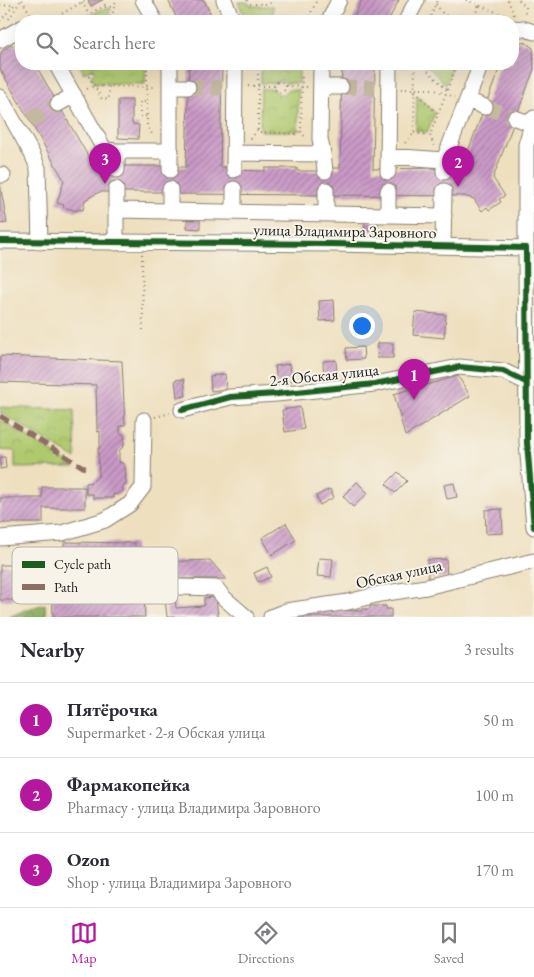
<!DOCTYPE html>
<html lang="en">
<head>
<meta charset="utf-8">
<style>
  :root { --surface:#fff; --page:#f2f2f3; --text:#2b2b33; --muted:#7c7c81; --line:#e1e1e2; --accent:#b5179e }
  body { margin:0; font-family:"EB Garamond",serif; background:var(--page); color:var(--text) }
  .you { position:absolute; left:361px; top:325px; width:18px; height:18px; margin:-12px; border:4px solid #fff; border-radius:50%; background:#1a73e8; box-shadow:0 0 0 8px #1a73e833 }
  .badge { display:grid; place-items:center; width:32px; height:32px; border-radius:50%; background:var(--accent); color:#fff; font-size:16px; font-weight:700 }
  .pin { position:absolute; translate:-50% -41px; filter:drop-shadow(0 1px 2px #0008) }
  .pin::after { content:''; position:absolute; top:26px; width:18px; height:15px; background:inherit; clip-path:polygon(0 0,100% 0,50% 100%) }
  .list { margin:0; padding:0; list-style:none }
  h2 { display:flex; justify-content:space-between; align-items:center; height:65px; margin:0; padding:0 20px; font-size:21px }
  h2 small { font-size:16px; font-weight:400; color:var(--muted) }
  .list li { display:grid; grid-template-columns:32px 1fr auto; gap:15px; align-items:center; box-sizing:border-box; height:75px; padding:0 20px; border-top:1px solid var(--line) }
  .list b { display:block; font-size:19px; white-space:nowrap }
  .list p { margin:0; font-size:16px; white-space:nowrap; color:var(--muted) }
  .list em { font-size:16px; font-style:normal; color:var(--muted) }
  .icon { flex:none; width:28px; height:28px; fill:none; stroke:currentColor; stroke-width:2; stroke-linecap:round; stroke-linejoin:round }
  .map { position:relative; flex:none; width:534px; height:617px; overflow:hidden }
  .search { position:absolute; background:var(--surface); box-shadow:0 5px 20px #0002; left:15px; right:15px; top:15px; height:55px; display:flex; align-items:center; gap:12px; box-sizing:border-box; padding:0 18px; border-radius:20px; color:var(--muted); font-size:19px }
  .sheet { height:290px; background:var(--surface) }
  nav { display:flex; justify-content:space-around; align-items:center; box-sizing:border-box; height:70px; border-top:1px solid var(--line); background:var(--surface); font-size:14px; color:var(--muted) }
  nav a { display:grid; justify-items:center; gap:2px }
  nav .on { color:var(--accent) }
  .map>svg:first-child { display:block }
  .forest { fill:url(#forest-crowns); stroke:#54643e }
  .park { fill:url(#park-crowns); stroke:#667245 }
  .building { fill:url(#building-hatch) }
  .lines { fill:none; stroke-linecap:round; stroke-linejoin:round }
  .minor-tunnel { stroke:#c4b89e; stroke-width:15; stroke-dasharray:15 8; stroke-linecap:butt }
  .minor-casing { stroke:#857e6d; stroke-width:17 }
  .path { stroke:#857e6d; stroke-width:2; stroke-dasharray:1 4; stroke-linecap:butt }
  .minor { stroke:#fff; stroke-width:15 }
  .quiet { stroke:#8d6e63; stroke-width:5; stroke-dasharray:10 5; stroke-linecap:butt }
  .cycleway-casing { stroke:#f7f3e8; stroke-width:9 }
  .cycleway { stroke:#1b5e20; stroke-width:6 }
  .labels { text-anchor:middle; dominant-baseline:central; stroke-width:4; stroke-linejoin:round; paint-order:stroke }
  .street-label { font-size:16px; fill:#1c1c1c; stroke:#f7f3e8 }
  .key { fill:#f7f3e8; stroke:#b5b2ab; stroke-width:1 }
  .key-label { font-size:14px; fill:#1c1c1c }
</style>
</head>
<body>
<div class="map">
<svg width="534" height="617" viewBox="0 0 534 617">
  <defs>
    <pattern id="forest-crowns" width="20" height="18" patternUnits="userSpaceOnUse" patternTransform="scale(1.25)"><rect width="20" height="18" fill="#8bad61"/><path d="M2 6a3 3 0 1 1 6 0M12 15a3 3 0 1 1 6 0" fill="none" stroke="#718c4f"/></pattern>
    <pattern id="park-crowns" width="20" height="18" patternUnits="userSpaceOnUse" patternTransform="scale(1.25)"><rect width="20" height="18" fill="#afc96e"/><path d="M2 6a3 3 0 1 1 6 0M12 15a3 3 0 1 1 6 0" fill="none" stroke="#96ac5f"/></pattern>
    <pattern id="building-hatch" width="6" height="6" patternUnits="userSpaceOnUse" patternTransform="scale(1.25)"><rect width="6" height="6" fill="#ca9ac7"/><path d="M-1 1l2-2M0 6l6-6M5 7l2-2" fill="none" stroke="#a37da1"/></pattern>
  </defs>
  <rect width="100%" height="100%" fill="#f7f3e8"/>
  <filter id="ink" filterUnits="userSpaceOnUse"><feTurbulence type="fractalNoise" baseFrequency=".02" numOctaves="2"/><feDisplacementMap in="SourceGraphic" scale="10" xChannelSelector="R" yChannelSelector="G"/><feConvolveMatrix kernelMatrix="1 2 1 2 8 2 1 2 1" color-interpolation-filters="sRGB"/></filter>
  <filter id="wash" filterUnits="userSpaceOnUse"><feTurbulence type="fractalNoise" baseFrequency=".0096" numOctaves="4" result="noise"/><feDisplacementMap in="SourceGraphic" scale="20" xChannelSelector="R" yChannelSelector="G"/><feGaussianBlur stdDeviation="1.12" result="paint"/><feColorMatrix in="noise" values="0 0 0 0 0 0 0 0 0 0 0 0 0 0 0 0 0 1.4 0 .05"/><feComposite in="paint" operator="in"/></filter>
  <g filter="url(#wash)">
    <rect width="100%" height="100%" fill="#eedfbe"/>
    <path class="forest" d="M45 604 46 615 43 617H9L27 609Z"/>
    <path class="park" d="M238 2H246L252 6H273V21H247Z
      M111 8 108 16 103 21H87C93 12 100 9 111 8Z
      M79 64H146L145 84 95 83 91 76 95 72 93 68 84 73Z
      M425 64H453L446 84Z
      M264 67H267L271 71H274L278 67H281L284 72H289L293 67H296L299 72V83H286L281 80 274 83H261V71Z
      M261 89H274C277 96 284 96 287 90H298V131H260Z
      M417 96 435 113 427 132 416 131Z
      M0 407 74 410 76 459 0 412Z
      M0 420 75 467 15 468V451L0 450Z"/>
    <g id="blocks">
      <path class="building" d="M88 0H102L91 6Z
        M168 0H204L214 21H178Z
        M362 0H399L388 21H352Z
        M517 42 526 43 533 48 534 69 493 178 505 196 499 199 501 202 489 210 487 207 482 211 474 199 464 196 178 194V189H167V192H124L123 189 109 188V192H99L85 200 83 210 78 209 77 211 63 207 64 205 57 203 64 180 0 69V55L3 50 11 45 21 46V64H35L92 163 124 166H167V170H178V167H186L189 64H222L220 167H228V170L265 171V168H297V171H332V168H340L342 64H375L373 169 439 168 462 167 501 64H513V44Z
        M118 100H132V124L139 125 138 139 118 138Z
        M0 184 7 223 0 224Z
        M187 220H200V229L187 228Z
        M365 221 378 222V231L365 230Z
        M334 300 335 320 320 321 319 301Z
        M415 312 446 315 444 338 413 335Z
        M378 343H393V358H377Z
        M363 347 364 359 347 360 346 348Z
        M0 356 122 361 125 425 120 426V433L124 435V446L119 451V462L122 463 125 466 126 485 122 486 123 491 117 495 113 494V498H93V494H86V483L92 482 99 476 98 448H100V431L97 432V427L96 385 0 382Z
        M336 360 337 378H324L323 361Z
        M290 364 292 381 277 383 275 366Z
        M225 374 226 389 211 391 210 376Z
        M458 376 470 396 405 436 394 394Z
        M184 379 186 396 177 397 175 380Z
        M300 407 304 429 285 432 282 410Z
        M0 457H5L6 468 0 469Z
        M398 472 407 481 395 493 386 484Z
        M357 482 368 493 353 507 343 496Z
        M454 483 457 497 447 499 444 485Z
        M42 487H85V508H43V523H0V498H42Z
        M330 489 334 497 320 505 316 496Z
        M502 509 503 533 486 534 485 510Z
        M286 523 296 540 272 555 262 538Z
        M64 542 135 543V562H115V553H64Z
        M319 558 333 559 331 577 317 576Z
        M446 559 447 577 428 578 427 560Z
        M210 560 226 579H164L163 562Z
        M0 565H19L18 600H0Z
        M267 567 271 577 258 582 254 573Z
        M95 572 97 599 109 598 110 603 129 602 128 598 144 597 145 617H53L52 590 71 573Z
        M216 597 218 617H167L165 599 175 598 176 608 204 606V598Z
        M370 606H386V609H391V617H290L313 610 362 611V609H370Z"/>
    </g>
  </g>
  <g filter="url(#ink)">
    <use href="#blocks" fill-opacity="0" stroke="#857e6d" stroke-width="1"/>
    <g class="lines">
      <path class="minor-tunnel" d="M188 87 222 88
        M341 87 375 88
        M485 107 515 118
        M30 121 58 104"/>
      <g class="minor-casing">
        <path id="minor" d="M143 0 155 21
          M224 0 233 21
          M329 21 339 0
          M406 21 417 0
          M513 28 525 29 534 32
          M0 40 21 28
          M56 64 103 147 106 150 117 151V170
          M170 64V170
          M321 64 320 139 323 154 325 171
          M171 87H188
          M321 87H341
          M0 97 32 154 38 168 40 242
          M467 100 485 107
          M58 104 74 95
          M515 118 532 124
          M117 151H171
          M234 153 323 154
          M388 156 444 160
          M234 170 235 64
          M388 172 389 64
          M444 172V160L481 64
          M0 175H3
          M116 210 444 216
          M170 211V189
          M234 212V189
          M326 214V190
          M388 215V191
          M0 241 331 244 526 248 527 442 534 527
          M116 243V189
          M443 246 444 191
          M526 248V145L534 118
          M182 410 230 397 277 394 375 384 459 367 503 371 526 382
          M0 538 62 533 105 520 130 504 143 487 144 420
          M110 585 216 588 224 598 246 617
          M271 617 286 611 348 602 380 594 426 587 534 561"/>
      </g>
      <path class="path" d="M22 0 31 15V19
        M102 0 106 7
        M247 0 250 4H269L273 0
        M466 0 506 16
        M508 0 514 15
        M519 0 526 7V11L523 15
        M82 2 89 15
        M436 4 443 14 458 21
        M0 6 13 5
        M9 19 21 0
        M54 20 61 21
        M0 21 15 4
        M49 21 86 0
        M85 21C92 11 101 5 114 7
        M107 21 113 12 116 0
        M128 21 138 16
        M307 21 317 0
        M429 21 437 0
        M473 21 479 5
        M90 64 94 71 89 77 102 99H109V86
        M147 64V126L154 137
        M258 64V132L298 134 301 130 302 64
        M258 64 302 65
        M421 64 447 90
        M274.5 87a5.5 5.5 0 1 1 11 0a5.5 5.5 0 1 1-11 0Z
        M248 86H275
        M286 86 308 87
        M87 89 95 86 156 87
        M401 89H432L455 97
        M415 91 438 114
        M146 116 140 117V102H147
        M301 131 306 139
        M414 133 429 135
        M251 139 257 130
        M405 143 414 133 415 64
        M434 146 430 135 457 64
        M142 254 143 332
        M155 417 170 413"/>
      <use href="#minor" class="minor"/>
      <path class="quiet" d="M0 416 88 470"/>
      <g class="cycleway-casing">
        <path id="cycleway" d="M0 241 331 244 526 248 527 442 534 527
          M182 410 230 397 277 394 375 384 459 367 503 371 526 382"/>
      </g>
      <use href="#cycleway" class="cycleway"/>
    </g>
  </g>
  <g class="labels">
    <g class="street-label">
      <text transform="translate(345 231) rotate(1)">улица Владимира Заровного</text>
      <text transform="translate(324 375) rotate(-6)">2-я Обская улица</text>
      <text transform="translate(399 574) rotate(-12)">Обская улица</text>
    </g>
  </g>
  <rect x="12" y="547" width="166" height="57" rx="8" class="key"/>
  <rect x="22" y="561" width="23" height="7" fill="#1b5e20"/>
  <rect x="22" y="584" width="23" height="6" fill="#8d6e63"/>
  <g class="key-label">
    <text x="54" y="569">Cycle path</text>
    <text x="54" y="592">Path</text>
  </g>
</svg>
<div class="you"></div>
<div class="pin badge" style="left:414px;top:400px">1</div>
<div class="pin badge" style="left:458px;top:187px">2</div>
<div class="pin badge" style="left:105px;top:184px">3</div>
<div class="search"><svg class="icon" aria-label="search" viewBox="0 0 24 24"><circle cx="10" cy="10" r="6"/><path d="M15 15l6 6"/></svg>Search here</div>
</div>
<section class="sheet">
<h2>Nearby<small>3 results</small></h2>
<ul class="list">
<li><span class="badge">1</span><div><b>Пятёрочка</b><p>Supermarket · 2-я Обская улица</p></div><em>50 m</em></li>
<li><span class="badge">2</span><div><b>Фармакопейка</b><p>Pharmacy · улица Владимира Заровного</p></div><em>100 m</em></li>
<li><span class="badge">3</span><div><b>Ozon</b><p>Shop · улица Владимира Заровного</p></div><em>170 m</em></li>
</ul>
</section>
<nav>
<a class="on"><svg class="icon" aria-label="map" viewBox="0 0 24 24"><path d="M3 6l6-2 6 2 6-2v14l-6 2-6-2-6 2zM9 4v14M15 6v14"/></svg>Map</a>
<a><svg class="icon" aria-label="directions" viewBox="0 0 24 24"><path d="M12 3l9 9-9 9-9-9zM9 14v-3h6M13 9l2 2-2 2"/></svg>Directions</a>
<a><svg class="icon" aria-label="saved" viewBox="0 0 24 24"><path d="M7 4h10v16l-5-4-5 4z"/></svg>Saved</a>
</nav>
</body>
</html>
